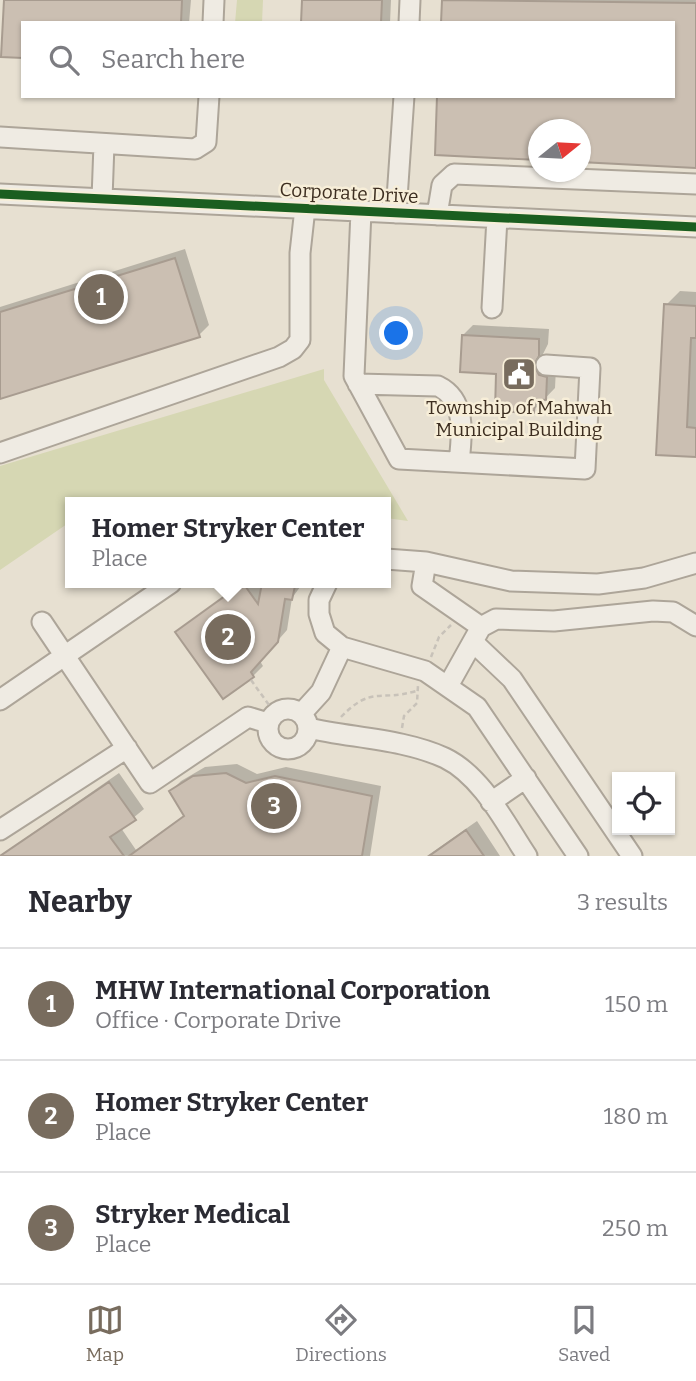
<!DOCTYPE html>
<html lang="en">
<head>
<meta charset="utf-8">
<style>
  :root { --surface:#fff; --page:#f7f7f7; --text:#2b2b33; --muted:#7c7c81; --line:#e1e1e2; --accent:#786c5e }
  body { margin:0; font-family:Bitter,serif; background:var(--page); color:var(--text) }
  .controls { position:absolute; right:21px; bottom:21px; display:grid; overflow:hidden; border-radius:0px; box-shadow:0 2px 5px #0004 }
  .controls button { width:63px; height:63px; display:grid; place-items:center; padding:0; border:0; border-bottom:2px solid var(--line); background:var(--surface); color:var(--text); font:35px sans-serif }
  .compass { position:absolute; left:528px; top:119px; width:63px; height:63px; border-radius:50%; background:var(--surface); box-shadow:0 2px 5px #0004; rotate:72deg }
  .you { position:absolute; left:397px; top:334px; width:24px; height:24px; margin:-18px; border:5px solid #fff; border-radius:50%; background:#1a73e8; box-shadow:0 0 0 10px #1a73e833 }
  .badge { display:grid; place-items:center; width:46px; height:46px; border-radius:50%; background:var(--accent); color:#fff; font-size:23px; font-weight:700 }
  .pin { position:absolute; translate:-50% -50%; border:4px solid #fff; box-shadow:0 2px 7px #0006 }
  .popup { position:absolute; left:65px; top:497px; width:326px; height:91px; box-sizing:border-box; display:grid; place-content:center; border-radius:0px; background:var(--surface); filter:drop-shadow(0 2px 5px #0005); font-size:23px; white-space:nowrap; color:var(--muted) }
  .popup b { font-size:26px; color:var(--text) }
  .popup::after { content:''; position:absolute; left:50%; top:100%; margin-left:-14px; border:14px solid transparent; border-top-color:var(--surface) }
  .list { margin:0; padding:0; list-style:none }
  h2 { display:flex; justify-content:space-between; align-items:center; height:91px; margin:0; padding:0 28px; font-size:30px }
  h2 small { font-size:23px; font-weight:400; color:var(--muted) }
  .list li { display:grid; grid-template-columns:46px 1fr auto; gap:21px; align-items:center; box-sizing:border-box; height:112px; padding:0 28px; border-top:2px solid var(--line) }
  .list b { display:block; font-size:26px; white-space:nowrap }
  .list p { margin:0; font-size:23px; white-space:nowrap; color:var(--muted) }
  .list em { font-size:23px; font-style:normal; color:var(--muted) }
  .icon { flex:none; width:38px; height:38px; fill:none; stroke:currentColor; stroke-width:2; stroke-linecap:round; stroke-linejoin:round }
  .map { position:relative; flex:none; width:696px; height:856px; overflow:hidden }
  .search { position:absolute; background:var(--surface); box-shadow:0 2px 5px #0004; left:21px; right:21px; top:21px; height:77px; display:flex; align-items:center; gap:18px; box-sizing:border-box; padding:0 24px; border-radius:0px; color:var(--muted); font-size:26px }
  .sheet { height:427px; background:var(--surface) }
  nav { display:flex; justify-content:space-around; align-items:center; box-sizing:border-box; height:98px; border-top:2px solid var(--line); background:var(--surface); font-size:19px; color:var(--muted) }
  nav a { display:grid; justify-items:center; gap:4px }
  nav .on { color:var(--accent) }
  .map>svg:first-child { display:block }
  .green { fill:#d6d7b3 }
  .shadow { fill:#0003 }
  .building { fill:#cbbfb2; stroke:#a89c90; stroke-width:2 }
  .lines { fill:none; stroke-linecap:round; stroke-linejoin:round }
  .minor-casing { stroke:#ada599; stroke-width:23 }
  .path { stroke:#c8c2b9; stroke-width:2.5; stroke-dasharray:5 3.5; stroke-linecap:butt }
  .minor { stroke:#efebe3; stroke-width:19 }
  .cycleway-casing { stroke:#f7eed8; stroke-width:13 }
  .cycleway { stroke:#1b5e20; stroke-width:9 }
  .labels { text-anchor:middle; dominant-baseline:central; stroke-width:5; stroke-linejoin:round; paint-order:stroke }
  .street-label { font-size:19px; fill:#3d2e20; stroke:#f7eed8 }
  .poi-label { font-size:19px; fill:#3d2e20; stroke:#f7eed8 }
</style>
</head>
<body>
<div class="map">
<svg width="696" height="856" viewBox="0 0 696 856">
  <rect width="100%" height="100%" fill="#e7e0d1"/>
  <path class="green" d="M237 0H263L262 23H235Z
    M324 369V380L408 521 386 518V502H70V529L67 524 0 570V466Z"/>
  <path class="shadow" d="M6 0H191L189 23H23Z
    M303 0H391L390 23H302Z
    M443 0H696V166L580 130H538V159L436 154 673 96V23H442Z
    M185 249 209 325 199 335 0 397V307Z
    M680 291 696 292V455L658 453 666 305Z
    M473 325 549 329 548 344 543 354 548 365 556 368 555 388 533 411 463 335Z
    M242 583H259L263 588 264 583H303L292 598 287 630 260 661 263 666 253 676 177 632Z
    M237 764 257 774 286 767 381 786 370 856H0L119 773 144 809 121 828 136 850 185 815 171 791 181 781 205 767Z
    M477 821 500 856H427Z"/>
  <path class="building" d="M4 0H182L181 23H23V58L1 57Z
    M302 0H382L381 23H301Z
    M442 0 696 3V168L580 162V130H538V160L435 155 437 96H673V23H441Z
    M175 258 200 337 0 399V312Z
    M664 304 696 306V338H691L687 427 696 428V457L656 455Z
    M462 335 539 339V356L534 365 539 375 547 377 546 400 535 399 534 413 495 411 496 374 460 372Z
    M243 583 258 604 262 583 295 586 292 600 285 599 278 642 251 672 254 677 223 699 175 632Z
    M226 773 246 783 275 776 372 796 362 856H129L184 816 169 791 193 776Z
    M109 782 136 820 110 837 124 856H0Z
    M466 830 484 856H429Z"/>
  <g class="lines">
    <g class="minor-casing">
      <path id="minor" d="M213 23 214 0
        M409 23 410 0
        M0 137 195 149 206 142 209 96
        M0 194 696 227
        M102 199 104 144
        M361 211 354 376 399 459 585 469 590 368 546 365
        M396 213 404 96
        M437 215 442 185 454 174 696 184
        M492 308 497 218
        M358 384 438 386C467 400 462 436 459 462
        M0 453 279 357 293 349 300 340V253L305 208
        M386 559 426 562 511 581 598 584 644 578 696 563
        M426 562 422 586 481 627
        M327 583 319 600V614L325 633 342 647 425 671 477 707 578 856
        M42 622 150 783 248 717 268 723
        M473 642 512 679 632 856
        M448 686 481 627 496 619 554 621 653 611 673 612 696 626
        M0 700 171 583
        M268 729a20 20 0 1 1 40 0a20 20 0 1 1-40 0Z
        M301 714 321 692 342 647
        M308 728C352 738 404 739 445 758 482 776 505 823 527 856
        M491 802 526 778
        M0 830 127 748"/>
    </g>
    <path class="path" d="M431 657 439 637 451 625
      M251 680 269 705
      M341 717C372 685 379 702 416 691
      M402 728 404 716 417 703 418 685"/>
    <use href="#minor" class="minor"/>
    <g class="cycleway-casing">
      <path id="cycleway" d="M0 194 696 227"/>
    </g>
    <use href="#cycleway" class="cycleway"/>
  </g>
  <defs>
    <g id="civic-square" transform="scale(1.75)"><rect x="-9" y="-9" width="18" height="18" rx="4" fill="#786c5e" stroke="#f7eed8"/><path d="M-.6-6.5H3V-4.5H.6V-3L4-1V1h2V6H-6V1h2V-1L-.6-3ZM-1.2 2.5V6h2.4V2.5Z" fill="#fff"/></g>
  </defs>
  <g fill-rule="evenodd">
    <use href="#civic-square" x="519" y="374"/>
  </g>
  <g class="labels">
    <g class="street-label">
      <text transform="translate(349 193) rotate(3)">Corporate Drive</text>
    </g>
    <g class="poi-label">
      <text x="519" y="407">Township of Mahwah<tspan x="519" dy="22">Municipal Building</tspan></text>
    </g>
  </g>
</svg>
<div class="controls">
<button><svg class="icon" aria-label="locate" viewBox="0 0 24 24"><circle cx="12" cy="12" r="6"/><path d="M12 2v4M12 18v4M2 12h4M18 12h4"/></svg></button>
</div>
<svg class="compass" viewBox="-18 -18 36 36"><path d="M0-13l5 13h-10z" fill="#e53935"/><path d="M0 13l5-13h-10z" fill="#7c7c81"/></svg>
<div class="you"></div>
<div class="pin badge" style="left:101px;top:297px">1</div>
<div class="pin badge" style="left:228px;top:637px">2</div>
<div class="popup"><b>Homer Stryker Center</b>Place</div>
<div class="pin badge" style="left:274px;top:806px">3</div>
<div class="search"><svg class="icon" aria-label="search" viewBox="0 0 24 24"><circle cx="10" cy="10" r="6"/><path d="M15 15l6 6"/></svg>Search here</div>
</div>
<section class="sheet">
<h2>Nearby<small>3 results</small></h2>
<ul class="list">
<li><span class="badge">1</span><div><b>MHW International Corporation</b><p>Office · Corporate Drive</p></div><em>150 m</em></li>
<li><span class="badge">2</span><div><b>Homer Stryker Center</b><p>Place</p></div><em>180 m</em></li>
<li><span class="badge">3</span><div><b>Stryker Medical</b><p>Place</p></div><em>250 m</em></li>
</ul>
</section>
<nav>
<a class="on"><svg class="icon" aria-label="map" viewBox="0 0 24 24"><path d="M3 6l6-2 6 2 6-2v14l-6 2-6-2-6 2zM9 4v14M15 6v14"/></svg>Map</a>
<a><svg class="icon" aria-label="directions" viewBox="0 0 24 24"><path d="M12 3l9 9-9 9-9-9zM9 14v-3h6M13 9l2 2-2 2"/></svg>Directions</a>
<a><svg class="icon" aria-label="saved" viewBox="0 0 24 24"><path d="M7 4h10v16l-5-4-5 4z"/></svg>Saved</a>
</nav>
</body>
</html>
